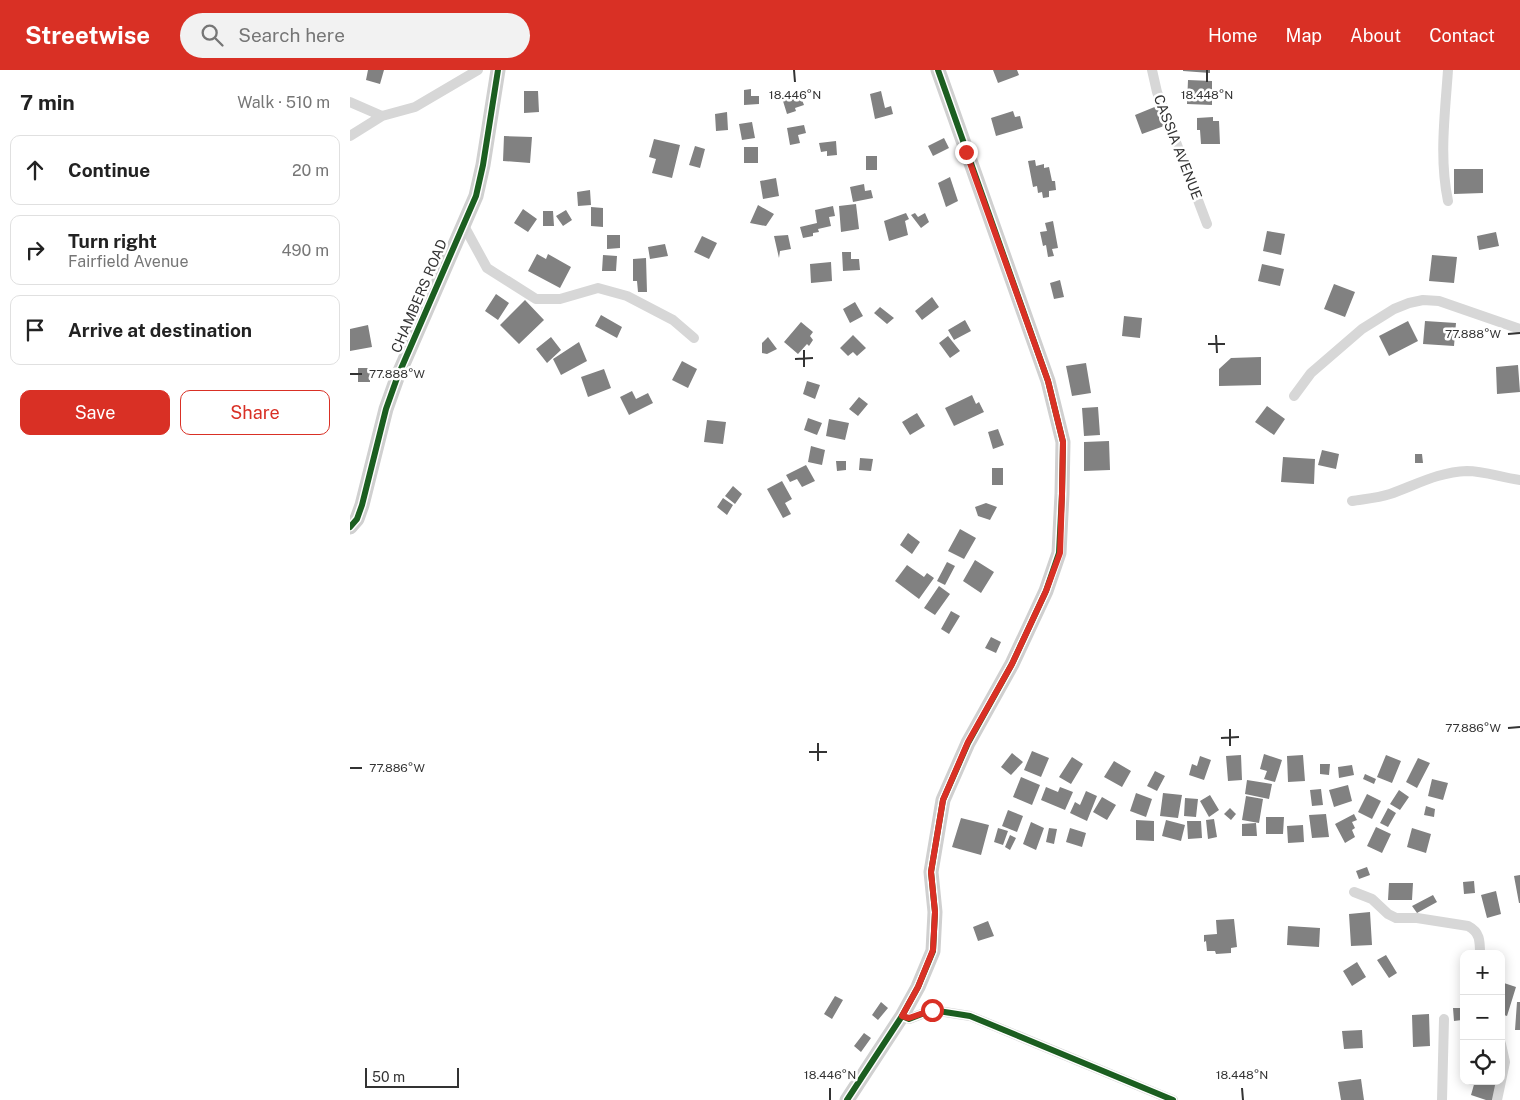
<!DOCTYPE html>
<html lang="en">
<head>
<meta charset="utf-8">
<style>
  :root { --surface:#fff; --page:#f2f2f2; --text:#222; --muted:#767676; --line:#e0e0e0; --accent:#d93025 }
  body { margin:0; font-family:"Public Sans",sans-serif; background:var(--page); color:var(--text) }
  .controls { position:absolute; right:15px; bottom:15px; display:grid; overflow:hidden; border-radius:10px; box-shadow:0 2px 12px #0003 }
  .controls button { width:45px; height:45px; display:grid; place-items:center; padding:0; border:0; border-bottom:1px solid var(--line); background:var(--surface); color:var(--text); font:25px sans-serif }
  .scale { position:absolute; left:15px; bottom:12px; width:94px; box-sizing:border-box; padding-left:5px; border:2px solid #333; border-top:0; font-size:14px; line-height:18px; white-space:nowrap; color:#333; -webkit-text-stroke:4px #fff; paint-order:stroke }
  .stop { position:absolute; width:15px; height:15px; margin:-11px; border:4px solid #d93025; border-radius:50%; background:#fff }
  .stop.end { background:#d93025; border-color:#fff; box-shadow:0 1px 5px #0008 }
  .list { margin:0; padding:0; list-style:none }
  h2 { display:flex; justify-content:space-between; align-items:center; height:65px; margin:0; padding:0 20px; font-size:21px }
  h2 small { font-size:16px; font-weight:400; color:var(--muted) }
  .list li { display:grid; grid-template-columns:32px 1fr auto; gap:15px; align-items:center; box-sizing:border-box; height:70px; margin:0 10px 10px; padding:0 10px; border:1px solid var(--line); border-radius:10px }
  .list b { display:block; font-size:19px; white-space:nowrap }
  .list p { margin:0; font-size:16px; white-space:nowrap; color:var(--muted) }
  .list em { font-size:16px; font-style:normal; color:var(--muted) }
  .actions { display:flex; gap:10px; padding:15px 20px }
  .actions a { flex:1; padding:11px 0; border:1px solid var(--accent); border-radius:10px; text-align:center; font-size:18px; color:var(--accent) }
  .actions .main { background:var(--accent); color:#fff }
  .icon { flex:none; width:28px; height:28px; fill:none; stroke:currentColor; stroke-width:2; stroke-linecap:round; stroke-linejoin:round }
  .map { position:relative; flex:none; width:1170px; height:1030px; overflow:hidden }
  header { display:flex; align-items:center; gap:30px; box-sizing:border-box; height:70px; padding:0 25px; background:var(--accent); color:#fff }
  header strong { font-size:24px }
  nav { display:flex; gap:28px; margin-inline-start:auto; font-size:18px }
  .search { width:350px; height:45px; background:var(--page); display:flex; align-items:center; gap:12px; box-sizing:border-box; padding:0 18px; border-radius:28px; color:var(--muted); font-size:19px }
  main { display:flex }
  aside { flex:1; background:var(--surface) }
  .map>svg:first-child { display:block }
  .building { fill:#818181 }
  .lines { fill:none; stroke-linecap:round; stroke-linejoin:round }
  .street { stroke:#d7d7d7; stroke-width:10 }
  .secondary { stroke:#d0d0d0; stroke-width:15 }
  .cycleway-casing { stroke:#fff; stroke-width:9 }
  .cycleway { stroke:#1b5e20; stroke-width:6 }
  .route { stroke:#d93025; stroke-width:6 }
  .ticks { fill:none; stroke:#333; stroke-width:2 }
  .labels { text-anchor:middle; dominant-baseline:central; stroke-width:5; stroke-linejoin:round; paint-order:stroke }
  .street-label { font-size:14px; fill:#333; stroke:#fff }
  .ticks-label { font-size:12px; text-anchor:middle; fill:#333; stroke:#fff; stroke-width:5; stroke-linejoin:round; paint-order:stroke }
</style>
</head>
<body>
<header>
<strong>Streetwise</strong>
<div class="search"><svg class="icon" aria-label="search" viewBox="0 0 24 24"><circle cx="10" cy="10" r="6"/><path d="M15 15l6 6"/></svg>Search here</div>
<nav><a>Home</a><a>Map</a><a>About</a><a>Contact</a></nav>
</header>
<main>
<aside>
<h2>7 min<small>Walk · 510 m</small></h2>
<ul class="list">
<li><svg class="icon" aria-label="ahead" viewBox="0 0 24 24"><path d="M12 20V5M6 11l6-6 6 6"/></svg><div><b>Continue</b></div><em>20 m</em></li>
<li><svg class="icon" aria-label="right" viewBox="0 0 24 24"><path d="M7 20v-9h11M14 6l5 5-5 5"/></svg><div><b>Turn right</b><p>Fairfield Avenue</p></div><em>490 m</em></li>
<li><svg class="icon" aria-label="arrive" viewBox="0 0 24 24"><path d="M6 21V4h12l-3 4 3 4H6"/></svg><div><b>Arrive at destination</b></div></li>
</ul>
<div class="actions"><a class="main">Save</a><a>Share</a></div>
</aside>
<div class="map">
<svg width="1170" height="1030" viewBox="0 0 1170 1030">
  <rect width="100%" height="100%" fill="#fff"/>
  <path class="building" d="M18 0H34L30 14 16 10Z
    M643 0H667L669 5 648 13Z
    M833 0H860V3L833 1Z
    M838 10 862 11V35L837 34Z
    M401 19V26H409V34L394 35V20Z
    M174 21H188L189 42 174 43Z
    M531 21 535 38 541 36 543 44 525 49 520 24Z
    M450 25 454 35 445 38 446 41 437 44 433 31Z
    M807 36 814 56 792 64 785 45Z
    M663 41 665 47 670 46 673 58 646 66 641 48Z
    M377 42 378 60 366 61 365 44Z
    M863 47V51H869L870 74H851L850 60H847V48Z
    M402 52 405 68 392 70 389 54Z
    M454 55 456 63 448 65 450 73 440 75 437 58Z
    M154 66 182 67 180 93 153 91Z
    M594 68 599 78 583 86 578 76Z
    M304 69 330 75 322 108 302 103 306 89 299 87Z
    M486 71 487 85 477 86V81L471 82 469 73Z
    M345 76 355 79 350 98 339 95Z
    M394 77H408V93H394Z
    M516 86H527V100H516Z
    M685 90 686 96 694 94V98L699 97 702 111H705L706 120 699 121V127L693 128 692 122 688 123 687 116 683 117 678 91Z
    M1104 99H1133V123L1104 124Z
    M600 107 608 131 596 137 588 113Z
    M426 108 429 126 413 129 410 111Z
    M514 114 515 121 521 120 523 128 503 132 500 117Z
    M240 120 241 135 228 136 227 122Z
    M506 134 509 159 491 162 489 136Z
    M408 135 424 144 416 156 400 153Z
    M483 136 485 146 479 147 481 156 468 159 469 162 463 163V166L453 168 450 157 467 153 465 140Z
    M241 137 253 138V157L241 156Z
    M173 139 187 149 178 162 164 153Z
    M216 140 222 150 213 156 206 146Z
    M193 141H203L204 156H193Z
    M556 143 559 149 555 151 558 165 539 171 534 151Z
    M565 143 568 147 575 143 579 152 571 158 561 145Z
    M703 151 708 178 702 179 704 186 698 187 696 175 693 176 690 162 697 161 695 153Z
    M917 161 935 164 931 185 913 181Z
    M1146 162 1149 176 1129 180 1127 166Z
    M257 165H270V178L257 179Z
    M438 165 441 179 430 181 429 188 424 166Z
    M352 166 367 173 359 189 344 182Z
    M315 174 318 186 300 189 298 177Z
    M492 182H501V189H509L510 200 493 201Z
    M187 184 196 189 198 184 221 197 210 218 178 201Z
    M253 185 267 186 266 201H252Z
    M1082 185 1107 187 1104 213 1079 211Z
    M296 188 297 222H288L287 211H283V189Z
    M481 192 482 211 461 213 460 194Z
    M912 194 934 199 930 216 908 211Z
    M710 210 714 227 704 229 700 213Z
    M984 214 1005 222 995 247 974 239Z
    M146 224 159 233 148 250 135 241Z
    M582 227 589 237 572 250 565 241Z
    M175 230 194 250 169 274 150 255Z
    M505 232 513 246 500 253 493 239Z
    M530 237 544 248 537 254 524 243Z
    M251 245 272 257 267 268 245 256Z
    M774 246 792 248 790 268 772 266Z
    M615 250 621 261 604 270 598 260Z
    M1058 251 1068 271 1039 286 1029 266Z
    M1075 251 1106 253 1104 276 1073 274Z
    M451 252 463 262 460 266 463 270 459 276 457 274 448 284 434 272Z
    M18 255 22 277 0 281V259Z
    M503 265 516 278 507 286 503 282 498 286 490 278Z
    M598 266 610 281 600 288 589 273Z
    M201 267 211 280 197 293 186 279Z
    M418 267 427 279 417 284 412 283V273Z
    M229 272 237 291 211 305 203 289Z
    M911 287V315L869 316V299L881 288Z
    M332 291 347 299 338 318 322 310Z
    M736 293 741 323 722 326 716 296Z
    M1168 295 1170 322 1147 324 1146 297Z
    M8 298H20V312H8Z
    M254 299 261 318 238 327 231 307Z
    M457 311 470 315 465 329 453 324Z
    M282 321 286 329 298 323 303 333 279 345 270 327Z
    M622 325 626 334 629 332 634 342 604 356 595 338Z
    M509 327 518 334 508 346 499 339Z
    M917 336 935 349 924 365 905 352Z
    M748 337 750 365 734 366 732 338Z
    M567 343 575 356 560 365 552 352Z
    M458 348 472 353 467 365 454 360Z
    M479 349 499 353 495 370 476 366Z
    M357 350 376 352 373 374 354 372Z
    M648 359 654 375 643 379 638 362Z
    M759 371 760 400 734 401V372Z
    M461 376 475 380 472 395 458 392Z
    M972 380 989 384 986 399 968 395Z
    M1065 384H1072L1073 393H1065Z
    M933 387 965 389 964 414 931 412Z
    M510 388 523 389 521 401 509 400Z
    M486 391H496V400L487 401Z
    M456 395 465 411 452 417 447 409 440 412 436 405Z
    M642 398H653V415H642Z
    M432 411 442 429 435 433 441 444 433 448 417 419Z
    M383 416 392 424 385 434 375 426Z
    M373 428 383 435 377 445 367 437Z
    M636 433 647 437 640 450 628 446 625 437Z
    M610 459 626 468 614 489 598 481Z
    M558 463 570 472 562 484 550 475Z
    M625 490 644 502 631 523 613 511Z
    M597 492 605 496 595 515 587 511Z
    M557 495 574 507 577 503 584 508 569 529 545 511Z
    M589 516 600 524 585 545 574 538Z
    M601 541 610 546 599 564 591 559Z
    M641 567 651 572 646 583 635 578Z
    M682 681 699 688 691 707 674 700Z
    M662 683 673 692 661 705 651 697Z
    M914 684 932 690 925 712 914 709 917 701 910 699Z
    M891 685 892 710 878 711 876 686Z
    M953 685 955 711 938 712 937 686Z
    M1036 685 1051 691 1042 713 1027 707Z
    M850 686 861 690 854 710 839 705 842 694 847 696Z
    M722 687 733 694 721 714 709 707Z
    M1068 688 1080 693 1067 718 1056 712Z
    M764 691 781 701 772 717 754 707Z
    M970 694H980L979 705 970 704Z
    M1002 695 1004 705 989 708 988 697Z
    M805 701 815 706 807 721 797 716Z
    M1015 704 1026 709 1024 714 1013 709Z
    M671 707 690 715 682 735 663 727Z
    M1082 709 1098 713 1093 730 1078 726Z
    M897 710 922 714 919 729 895 724Z
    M998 715 1002 731 984 737 979 720Z
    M696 717 708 722 710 717 723 722 715 740 691 730Z
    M971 719 973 735 962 736 960 720Z
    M1049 720 1059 727 1050 740 1040 734Z
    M736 721 747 726 737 751 720 743 725 732 730 735Z
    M786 723 802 729 796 747 780 741Z
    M813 723 832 725 828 748 810 746Z
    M1017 724 1031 731 1022 749 1008 742Z
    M860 725 869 740 859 747 850 731Z
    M896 726 913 729 909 753 892 750Z
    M752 727 766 735 757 750 743 742Z
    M835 728 848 729 846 747 834 746Z
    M1076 736 1085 739 1084 747 1074 745Z
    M880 738 886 744 881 750 874 744Z
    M1038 738 1046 743 1038 757 1030 753Z
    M658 740 673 746 667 762 652 756Z
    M976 744 979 767 962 768 959 745Z
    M1004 744 1007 750 1002 752 1005 758 1002 760 1005 767 995 773 985 754Z
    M916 747H934L933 764H916Z
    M611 748 639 755 631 785 602 777Z
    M864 749 867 767 858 769 856 750Z
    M786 750 804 751V771L786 770Z
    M816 750 835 755 831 771 812 766Z
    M837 751H851L852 768 838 769Z
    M681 752 694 758 686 780 673 774Z
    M906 753 907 766H892V754Z
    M953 755 954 772 938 773 937 756Z
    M1026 757 1041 764 1032 783 1017 776Z
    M648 758 658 761 653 775 644 772Z
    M699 758 707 759 704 774 696 772Z
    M720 758 736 763 732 777 716 772Z
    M1062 758 1081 764 1076 783 1057 777Z
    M660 765 666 768 660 780 655 777Z
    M1017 797 1020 805 1009 809 1006 801Z
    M1170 805V833H1169L1164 806Z
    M1124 811 1125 823 1114 824 1113 812Z
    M1039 813H1063L1062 830H1038Z
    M1146 821 1151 844 1137 848 1131 825Z
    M1083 825 1087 832 1067 843 1062 836Z
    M1020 842 1022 875 1001 876 999 844Z
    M884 849 887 877 881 878V883L866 884 865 881H857L856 871 854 872V865L867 864 866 850Z
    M638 851 644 866 628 871 623 857Z
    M938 856 970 858 969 877 937 875Z
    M1036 885 1047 903 1039 908 1027 890Z
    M1007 892 1016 907 1002 916 993 901Z
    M1151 912 1166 917 1157 946 1151 944Z
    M485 926 493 930 482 949 474 944Z
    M531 932 538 938 528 950 522 945Z
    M1167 932H1170V960H1165Z
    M1103 938H1111L1112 950 1104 951Z
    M1079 944 1080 976 1063 977 1062 945Z
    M1012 960 1013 978 994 979 992 961Z
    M514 963 521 968 511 982 504 976Z
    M1011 1009 1014 1030H991L988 1012Z
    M1125 1011H1149L1143 1030H1136L1121 1025Z"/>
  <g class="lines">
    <path class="street" d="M802 0 807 22 857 154
      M1098 0C1095 44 1089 88 1098 131
      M0 32 32 46
      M0 66 32 46 65 37 128 0
      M113 154 137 198 186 229H210L248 218 277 226 323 250 344 268
      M944 326 961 303 1012 259 1044 239 1059 233 1073 230 1089 231 1170 259
      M1002 431C1014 429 1028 428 1040 424 1066 415 1088 402 1117 401 1135 401 1152 408 1170 410
      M1004 822 1022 829 1038 844 1046 848H1067L1118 856C1130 862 1130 871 1130 884
      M552 946 559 949 582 940 620 946 823 1030
      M1092 1030 1094 949
      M1147 1030 1155 992 1151 974"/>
    <path class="secondary" d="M0 457 7 449 12 435 36 339 47 308 126 126 133 95 148 0
      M497 1030 552 946 568 917 583 881 585 842 581 802 593 730 618 673 662 594 696 521 709 483 712 424 713 372 698 311 588 0"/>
    <g class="cycleway-casing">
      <path id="cycleway" d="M0 457 7 449 12 435 36 339 47 308 126 126 133 95 148 0
        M552 946 559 949 582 940 620 946 823 1030
        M497 1030 552 946 568 917 583 881 585 842 581 802 593 730 618 673 662 594 696 521 709 483 712 424 713 372 698 311 588 0"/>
    </g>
    <use href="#cycleway" class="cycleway"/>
  </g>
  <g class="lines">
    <path class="route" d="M582 940 559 948 552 946 568 917 583 880 585 842 581 802 593 730 618 672 662 594 696 521 710 483 712 424 713 372 698 311 616 82"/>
  </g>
  <path class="ticks" d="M444 0 445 12M857 0V12M1158 264 1170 263M866 265 867 283M858 274H875M454 280V297M445 289 463 288M0 304H12M1158 658 1170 657M880 659V676M871 668 889 667M468 673V691M459 682H477M0 698H12M480 1018V1030M892 1018 893 1030"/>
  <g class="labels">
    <g class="street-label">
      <text transform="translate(828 77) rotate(69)">CASSIA AVENUE</text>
      <text transform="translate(69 226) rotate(-67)">CHAMBERS ROAD</text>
    </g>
  </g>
  <g class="ticks-label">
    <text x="445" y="29">18.446°N</text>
    <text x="857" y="29">18.448°N</text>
    <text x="1123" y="268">77.888°W</text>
    <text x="47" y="308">77.888°W</text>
    <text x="1123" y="662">77.886°W</text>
    <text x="47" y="702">77.886°W</text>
    <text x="480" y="1009">18.446°N</text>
    <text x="892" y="1009">18.448°N</text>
  </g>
</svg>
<div class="controls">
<button>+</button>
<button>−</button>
<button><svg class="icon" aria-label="locate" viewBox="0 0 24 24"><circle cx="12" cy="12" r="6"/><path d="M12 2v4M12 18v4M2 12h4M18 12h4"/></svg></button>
</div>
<div class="scale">50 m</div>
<div class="stop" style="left:582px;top:940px"></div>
<div class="stop end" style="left:616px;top:82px"></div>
</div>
</main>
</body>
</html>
